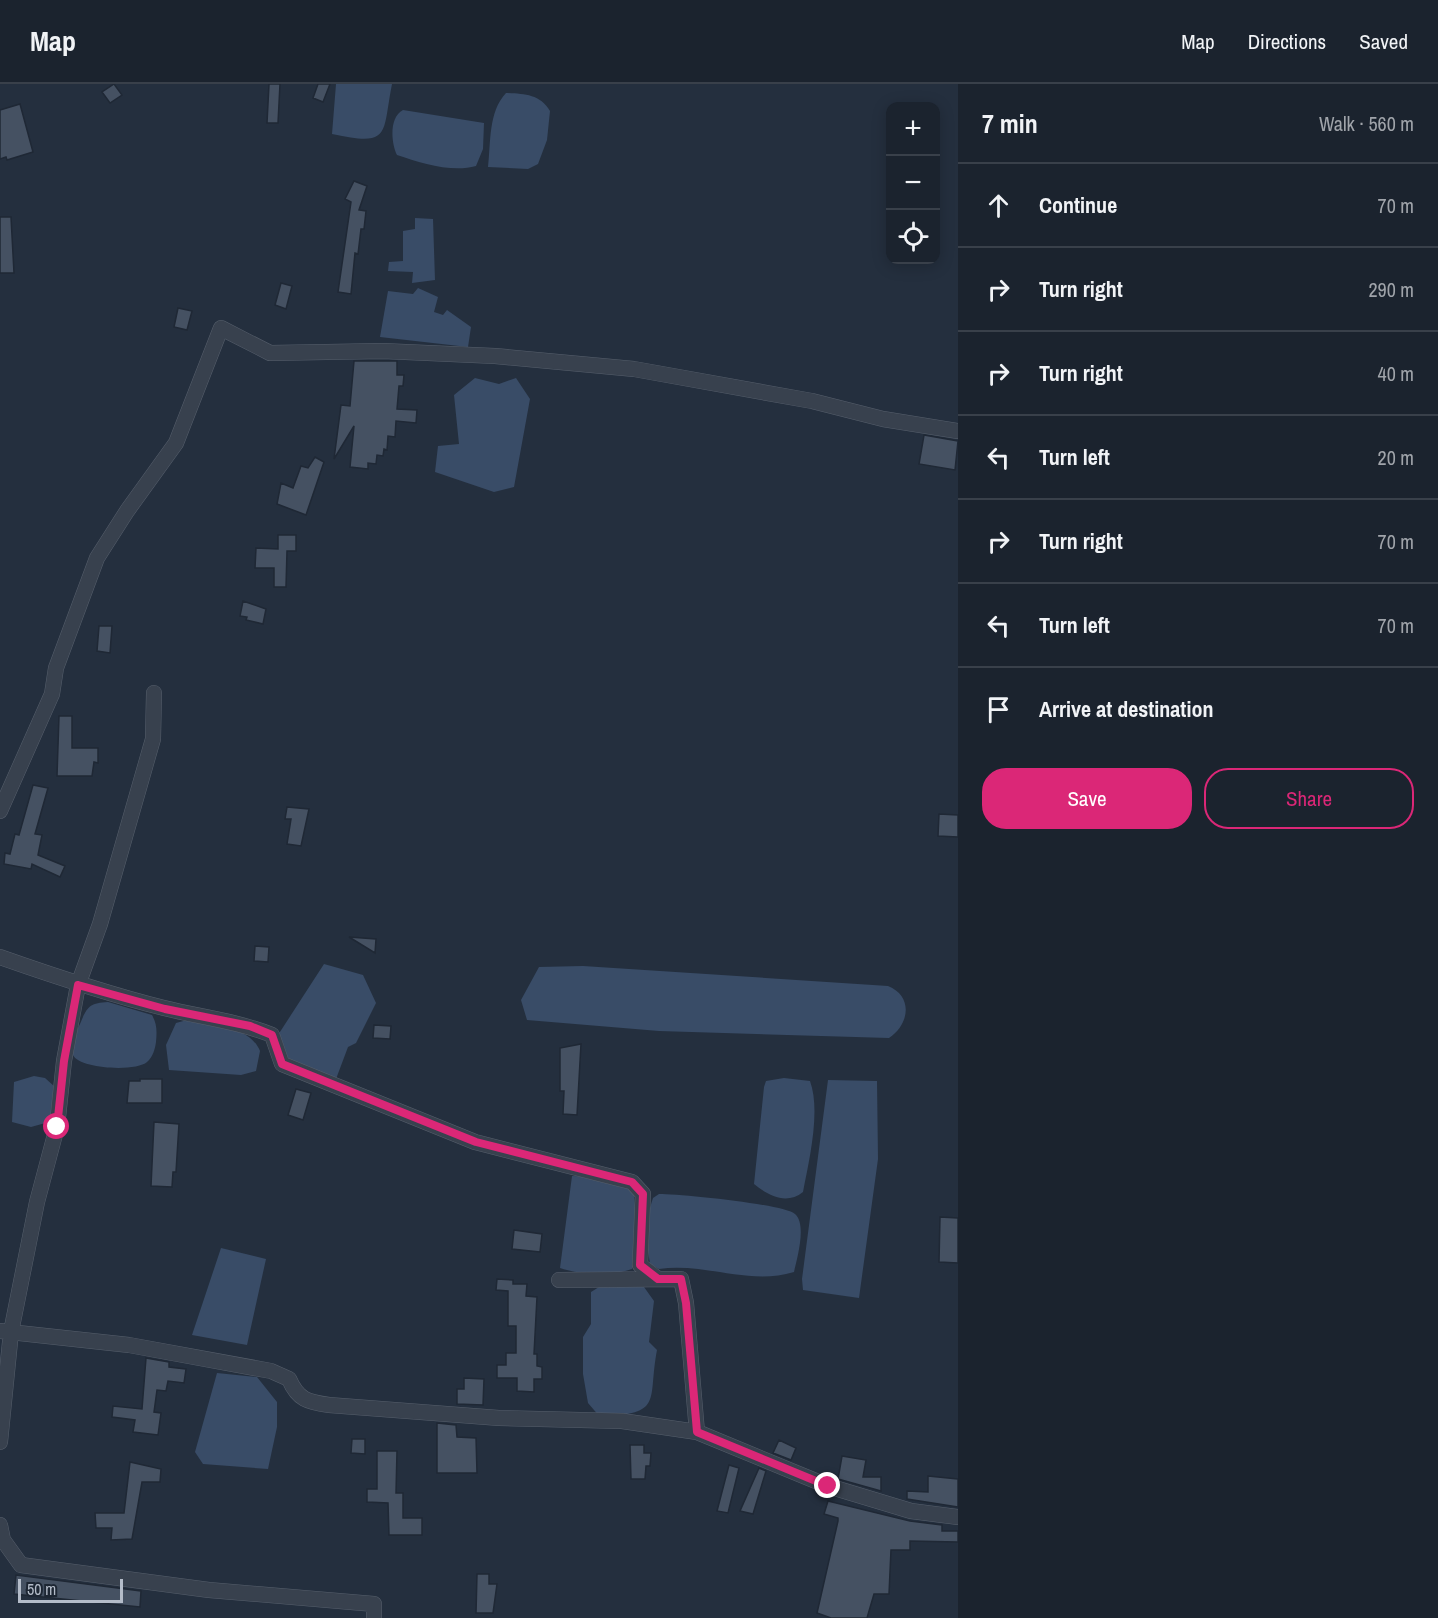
<!DOCTYPE html>
<html lang="en">
<head>
<meta charset="utf-8">
<style>
  :root { --surface:#1b232e; --page:#242b36; --text:#f1f3f6; --muted:#a0a4aa; --line:#39404a; --accent:#db2777 }
  body { margin:0; font-family:"Archivo Narrow",sans-serif; background:var(--page); color:var(--text) }
  .controls { position:absolute; right:18px; top:18px; display:grid; overflow:hidden; border-radius:12px; box-shadow:0 3px 15px #0003 }
  .controls button { width:54px; height:54px; display:grid; place-items:center; padding:0; border:0; border-bottom:2px solid var(--line); background:var(--surface); color:var(--text); font:30px sans-serif }
  .scale { position:absolute; left:18px; bottom:15px; width:105px; box-sizing:border-box; padding-left:6px; border:3px solid #b4bcc9; border-top:0; font-size:16px; line-height:21px; white-space:nowrap; color:#b4bcc9; -webkit-text-stroke:4px #1d2633; paint-order:stroke }
  .stop { position:absolute; width:18px; height:18px; margin:-14px; border:4px solid #db2777; border-radius:50%; background:#fff }
  .stop.end { background:#db2777; border-color:#fff; box-shadow:0 2px 6px #0008 }
  .list { margin:0; padding:0; list-style:none }
  h2 { display:flex; justify-content:space-between; align-items:center; height:78px; margin:0; padding:0 24px; font-size:26px }
  h2 small { font-size:20px; font-weight:400; color:var(--muted) }
  .list li { display:grid; grid-template-columns:39px 1fr auto; gap:18px; align-items:center; box-sizing:border-box; height:84px; padding:0 24px; border-top:2px solid var(--line) }
  .list b { display:block; font-size:22px; white-space:nowrap }
  .list em { font-size:20px; font-style:normal; color:var(--muted) }
  .actions { display:flex; gap:12px; padding:18px 24px }
  .actions a { flex:1; padding:14px 0; border:2px solid var(--accent); border-radius:24px; text-align:center; font-size:21px; color:var(--accent) }
  .actions .main { background:var(--accent); color:#fff }
  .icon { flex:none; width:33px; height:33px; fill:none; stroke:currentColor; stroke-width:2; stroke-linecap:round; stroke-linejoin:round }
  .map { position:relative; flex:none; width:958px; height:1534px; overflow:hidden }
  header { display:flex; align-items:center; gap:36px; box-sizing:border-box; height:84px; padding:0 30px; background:var(--surface); border-bottom:2px solid var(--line) }
  header strong { font-size:28px }
  nav { display:flex; gap:33px; margin-inline-start:auto; font-size:21px }
  main { display:flex }
  aside { flex:1; background:var(--surface) }
  .map>svg:first-child { display:block }
  .water { fill:#394c67 }
  .building { fill:#455162; stroke:#1f2835; stroke-width:1.5 }
  .lines { fill:none; stroke-linecap:round; stroke-linejoin:round }
  .street-casing { stroke:#565f6c; stroke-width:16 }
  .street { stroke:#38414e; stroke-width:15 }
  .route { stroke:#db2777; stroke-width:8 }
</style>
</head>
<body>
<header>
<strong>Map</strong>
<nav><a>Map</a><a>Directions</a><a>Saved</a></nav>
</header>
<main>
<div class="map">
<svg width="958" height="1534" viewBox="0 0 958 1534">
  <rect width="100%" height="100%" fill="#242f3e"/>
  <path class="water" d="M336 0H392C382 50 392 63 332 50Z
    M506 9C524 10 540 10 550 27L547 56 538 80 528 85 488 83C491 59 488 28 506 9Z
    M403 26 484 39 483 65 476 82C452 89 421 79 397 71 391 59 389 33 403 26Z
    M415 134 433 135 435 196 412 199 413 188 388 187 389 178 403 177V147L415 145Z
    M418 204 438 213 434 228 443 231 447 226 471 243 468 263 380 253 388 207 413 210Z
    M475 294 499 300 516 294 530 315 514 403 494 408 435 388 438 362 459 360 454 311Z
    M324 880 363 891 376 919 356 959 348 963 336 995 285 979 278 951Z
    M583 882 888 902C913 912 910 940 889 954L659 947 527 936 521 916 539 883Z
    M108 918 152 931C157 940 157 947 156 958 155 965 153 973 147 978 136 988 79 985 73 971 69 962 76 948 80 940 87 923 89 919 108 918Z
    M187 936C211 940 250 942 260 967L256 987 241 991 169 986 166 961 176 939Z
    M34 992 45 994 55 1003 57 1020 49 1038 31 1043 12 1038 14 998Z
    M784 994 810 997C821 1027 809 1077 803 1108 787 1121 768 1112 754 1100L764 1003 766 997Z
    M828 996 877 997 878 1075 859 1214 803 1206 802 1195Z
    M572 1092 601 1093 634 1105 637 1165 632 1185C611 1192 581 1191 560 1184Z
    M659 1110C679 1110 784 1120 795 1130 807 1140 797 1175 794 1188 749 1202 704 1178 659 1185L650 1180C646 1156 645 1137 653 1114Z
    M221 1164 266 1175 247 1261 192 1251Z
    M599 1203H644L654 1217 649 1258 657 1266C647 1318 665 1329 600 1333L588 1319 583 1290V1253L591 1240V1208Z
    M217 1289 257 1293 277 1318V1343L268 1385 203 1380 195 1368Z"/>
  <path class="building" d="M114 0 122 11 110 19 102 8Z
    M269 0H280L278 39H267Z
    M318 0H330L323 18 313 14Z
    M20 20 33 68 7 76 6 73 0 75V26Z
    M354 97 367 102 359 126 366 127 364 145H361L358 170 355 169 351 210 338 208 351 118 345 115Z
    M0 133H11L14 189H0Z
    M281 199 292 202 286 225 275 221Z
    M178 224 192 227 187 246 174 243Z
    M354 277H397V291H404L403 302H399L397 325 417 326 416 339 396 337 395 353 388 352 387 366 384 365 383 372 377 371 376 380 368 379V385L350 383 354 342 334 375 341 321 350 322Z
    M924 351 958 357 955 386 919 380Z
    M315 373 324 378 306 431 277 420 281 399 293 404 301 382 308 384Z
    M278 451H296V467H287L286 503H274V484H255L256 464 278 465Z
    M243 517 266 525 263 540 246 536 247 533 240 532Z
    M99 542H112L110 569 97 567Z
    M59 632H72V664H98V679L94 678 92 692H57Z
    M33 701 48 704 35 750 42 751 38 771 65 782 60 793 32 780 31 785 4 780 5 769 10 770 15 750 19 751Z
    M287 723 309 725 301 762 287 760 291 735H285Z
    M939 730 958 731V753L938 752Z
    M349 853 376 855 375 869Z
    M255 862 269 863 268 878 254 877Z
    M374 941 391 942 390 955 373 954Z
    M581 960 577 1031 563 1030 564 1007H560V964Z
    M140 995H162V1019H127L129 997H140Z
    M296 1005 311 1009 303 1036 288 1031Z
    M154 1038 179 1040 176 1088H173L172 1103 151 1102Z
    M940 1133 958 1134V1179L939 1178Z
    M514 1146 542 1150 540 1168 512 1165Z
    M497 1195 513 1196V1200H527L526 1212 537 1213 534 1270H537V1282L542 1283V1295H534V1308L517 1307V1294H497V1281H506V1269H516V1242H508V1207L496 1206Z
    M146 1274 169 1278V1283L186 1285 184 1299 168 1297 166 1307 157 1306 154 1328 161 1329 158 1351 133 1348 135 1336 112 1333 113 1322 142 1325Z
    M464 1294 484 1295 483 1321 457 1320V1305H464Z
    M437 1339 456 1341 457 1353 476 1354 477 1389H437Z
    M352 1355H365V1370L351 1369Z
    M779 1356 796 1364 791 1376 773 1369Z
    M630 1361H644V1369H651L650 1382H646L645 1395H631Z
    M377 1367H397L396 1409H403V1434H422V1451H389L388 1419 367 1418V1405H377Z
    M842 1372 866 1376 863 1393H881V1407L838 1395Z
    M130 1378 161 1385 160 1398H142L132 1455 111 1456 112 1444H96L95 1429H124Z
    M729 1381 739 1384 728 1429 717 1427Z
    M759 1384 766 1387 753 1430 740 1427Z
    M928 1392 958 1395V1423L907 1415V1407L928 1408Z
    M828 1417 910 1437 942 1441V1447H958V1458L910 1457V1466H891L889 1510H874L867 1534H831L817 1529 838 1437V1434L824 1430Z
    M477 1490H489V1500H497L493 1529H476Z
    M16 1491 141 1507 140 1523 14 1510Z"/>
  <g class="lines">
    <g class="street-casing">
      <path id="street" d="M0 727 52 610 56 584 97 474 127 427 176 359 221 244 270 269 383 267 495 272 634 285 812 317 883 335 958 347
        M0 873C54 892 108 910 164 924 200 933 237 937 272 951L282 980 475 1058 632 1098 643 1110 640 1181 658 1195
        M559 1196 681 1195 686 1219 697 1348
        M0 1247 129 1261 271 1287 289 1295C298 1316 308 1318 329 1321L499 1334 622 1337 697 1348 828 1402 911 1427 958 1433
        M0 1358 11 1248 37 1118 57 1043 64 977 78 901 100 840 153 655 154 609
        M0 1441 3 1456 21 1481 209 1506 374 1520V1534"/>
    </g>
    <use href="#street" class="street"/>
  </g>
  <g class="lines">
    <path class="route" d="M57 1043 64 977 78 901 165 925 250 942 272 951 282 980 476 1058 632 1098 643 1110 640 1181 658 1195H681L686 1219 697 1348 828 1402"/>
  </g>
</svg>
<div class="controls">
<button>+</button>
<button>−</button>
<button><svg class="icon" aria-label="locate" viewBox="0 0 24 24"><circle cx="12" cy="12" r="6"/><path d="M12 2v4M12 18v4M2 12h4M18 12h4"/></svg></button>
</div>
<div class="scale">50 m</div>
<div class="stop" style="left:57px;top:1043px"></div>
<div class="stop end" style="left:828px;top:1402px"></div>
</div>
<aside>
<h2>7 min<small>Walk · 560 m</small></h2>
<ul class="list">
<li><svg class="icon" aria-label="ahead" viewBox="0 0 24 24"><path d="M12 20V5M6 11l6-6 6 6"/></svg><div><b>Continue</b></div><em>70 m</em></li>
<li><svg class="icon" aria-label="right" viewBox="0 0 24 24"><path d="M7 20v-9h11M14 6l5 5-5 5"/></svg><div><b>Turn right</b></div><em>290 m</em></li>
<li><svg class="icon" aria-label="right" viewBox="0 0 24 24"><path d="M7 20v-9h11M14 6l5 5-5 5"/></svg><div><b>Turn right</b></div><em>40 m</em></li>
<li><svg class="icon" aria-label="left" viewBox="0 0 24 24"><path d="M17 20v-9H6M10 6l-5 5 5 5"/></svg><div><b>Turn left</b></div><em>20 m</em></li>
<li><svg class="icon" aria-label="right" viewBox="0 0 24 24"><path d="M7 20v-9h11M14 6l5 5-5 5"/></svg><div><b>Turn right</b></div><em>70 m</em></li>
<li><svg class="icon" aria-label="left" viewBox="0 0 24 24"><path d="M17 20v-9H6M10 6l-5 5 5 5"/></svg><div><b>Turn left</b></div><em>70 m</em></li>
<li><svg class="icon" aria-label="arrive" viewBox="0 0 24 24"><path d="M6 21V4h12l-3 4 3 4H6"/></svg><div><b>Arrive at destination</b></div></li>
</ul>
<div class="actions"><a class="main">Save</a><a>Share</a></div>
</aside>
</main>
</body>
</html>
